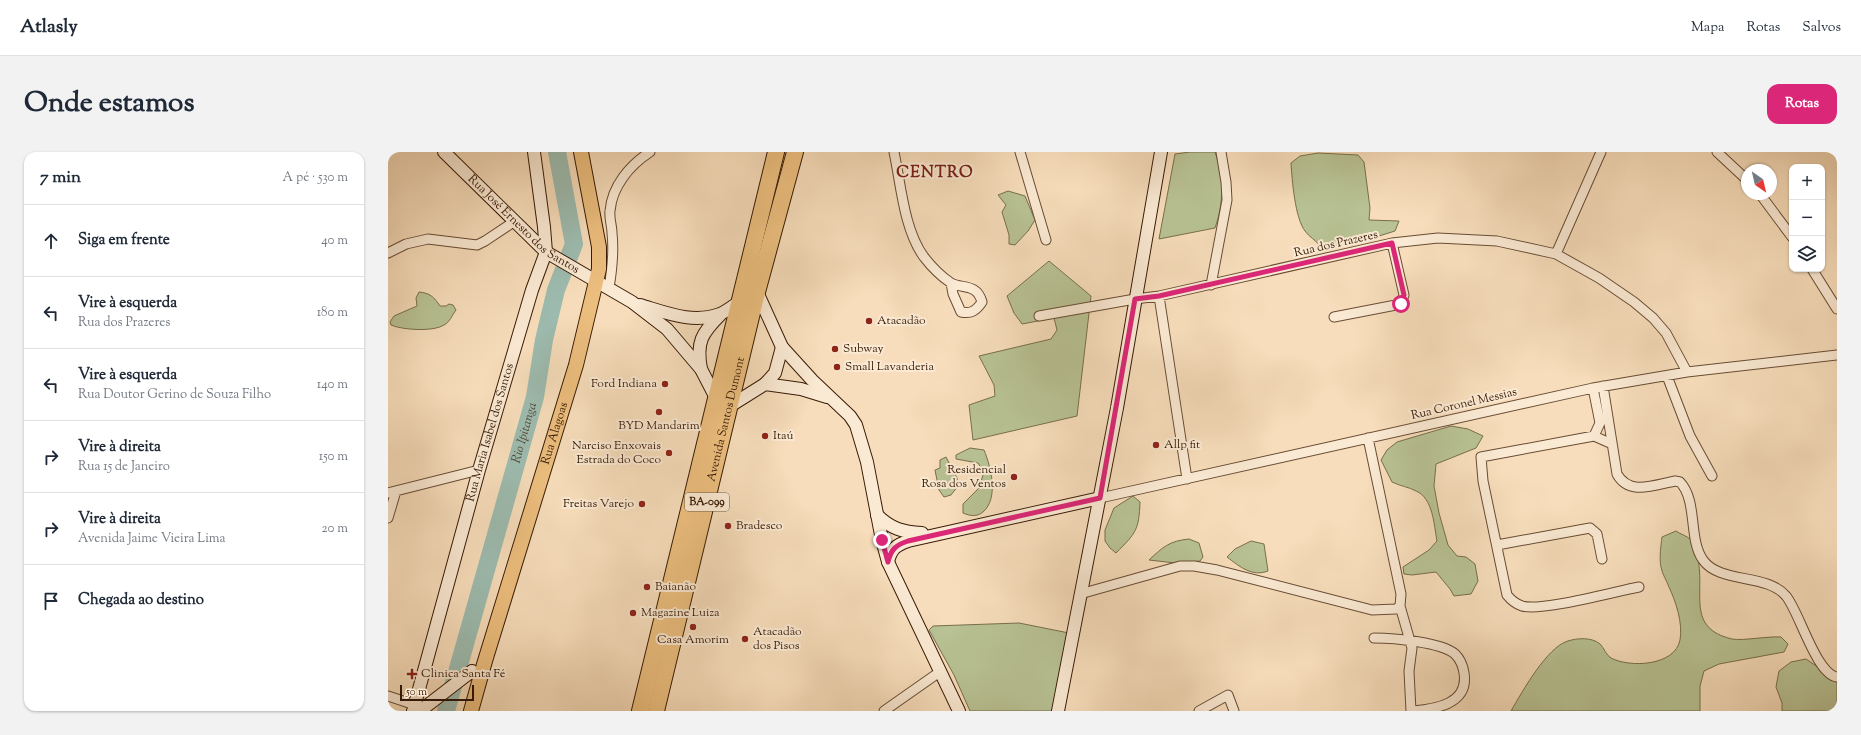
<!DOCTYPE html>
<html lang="pt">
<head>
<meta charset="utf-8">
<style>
  :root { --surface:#fff; --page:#f2f2f3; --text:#1f2937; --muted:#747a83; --line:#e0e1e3; --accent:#db2777 }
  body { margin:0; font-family:"Sorts Mill Goudy",serif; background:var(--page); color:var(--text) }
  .controls { position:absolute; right:12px; top:12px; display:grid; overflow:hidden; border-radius:8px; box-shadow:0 1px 3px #0004 }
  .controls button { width:36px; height:36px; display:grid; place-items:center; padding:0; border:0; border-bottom:1px solid var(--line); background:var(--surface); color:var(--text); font:20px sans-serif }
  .compass { position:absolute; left:1353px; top:12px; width:36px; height:36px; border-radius:50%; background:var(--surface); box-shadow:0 1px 3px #0004; rotate:146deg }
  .scale { position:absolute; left:12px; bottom:10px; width:74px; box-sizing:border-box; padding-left:4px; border:2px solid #381b06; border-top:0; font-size:11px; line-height:14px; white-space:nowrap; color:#381b06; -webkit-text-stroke:3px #fae9d3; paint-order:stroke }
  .stop { position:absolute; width:12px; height:12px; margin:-9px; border:3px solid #db2777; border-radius:50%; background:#fff }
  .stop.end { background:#db2777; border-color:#fff; box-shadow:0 1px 4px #0008 }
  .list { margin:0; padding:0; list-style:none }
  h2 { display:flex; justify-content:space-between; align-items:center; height:52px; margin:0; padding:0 16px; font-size:17px }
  h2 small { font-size:13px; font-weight:400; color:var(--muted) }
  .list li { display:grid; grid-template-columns:26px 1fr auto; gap:12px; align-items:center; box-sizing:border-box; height:72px; padding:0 16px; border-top:1px solid var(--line) }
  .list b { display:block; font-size:15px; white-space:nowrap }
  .list p { margin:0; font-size:13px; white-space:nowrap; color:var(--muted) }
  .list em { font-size:13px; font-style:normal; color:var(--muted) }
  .icon { flex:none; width:22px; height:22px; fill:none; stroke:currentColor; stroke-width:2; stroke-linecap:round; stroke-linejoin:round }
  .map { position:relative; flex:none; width:1449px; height:559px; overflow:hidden; border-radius:12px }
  header { display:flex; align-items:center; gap:24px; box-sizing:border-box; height:56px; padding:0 20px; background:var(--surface); border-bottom:1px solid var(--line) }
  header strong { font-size:19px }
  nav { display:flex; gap:22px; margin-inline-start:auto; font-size:14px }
  .intro { display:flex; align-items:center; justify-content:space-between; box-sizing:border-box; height:96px; padding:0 24px }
  h1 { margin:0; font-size:28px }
  .button { padding:10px 18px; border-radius:12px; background:var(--accent); color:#fff; font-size:14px; font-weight:700 }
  main { display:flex; gap:24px; padding:0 24px }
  aside { flex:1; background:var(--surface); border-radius:12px; box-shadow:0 1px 3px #0004 }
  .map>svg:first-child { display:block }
  .green { fill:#b8c294; stroke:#786e4d }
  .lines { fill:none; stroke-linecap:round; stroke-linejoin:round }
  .river { stroke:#9dbcb0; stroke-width:18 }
  .street-casing { stroke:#684c33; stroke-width:11 }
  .secondary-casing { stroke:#381b06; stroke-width:14 }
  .primary-casing { stroke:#381b06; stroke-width:16 }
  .highway-casing { stroke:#381b06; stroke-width:18 }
  .street { stroke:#fae9d3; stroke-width:9 }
  .secondary { stroke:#fae9d3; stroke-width:12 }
  .primary { stroke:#ecbe7e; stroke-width:14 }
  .highway { stroke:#ecbe7e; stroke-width:16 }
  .route { stroke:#db2777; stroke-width:5 }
  .poi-dot { fill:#8f2418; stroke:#fae9d3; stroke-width:1.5 }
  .labels { text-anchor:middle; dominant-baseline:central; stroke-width:4; stroke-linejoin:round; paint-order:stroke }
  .shield { fill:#fae9d3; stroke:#725944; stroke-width:1 }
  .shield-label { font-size:11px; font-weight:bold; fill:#381b06 }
  .street-label { font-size:12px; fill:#381b06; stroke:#fae9d3 }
  .poi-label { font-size:12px; fill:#381b06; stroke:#fae9d3; text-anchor:start }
  .water-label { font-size:13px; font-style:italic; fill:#564b39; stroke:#fae9d3 }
  .district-label { font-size:16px; font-weight:bold; letter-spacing:1px; fill:#7a1f14; stroke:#fae9d3 }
</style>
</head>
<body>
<header>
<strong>Atlasly</strong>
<nav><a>Mapa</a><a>Rotas</a><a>Salvos</a></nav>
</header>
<div class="intro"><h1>Onde estamos</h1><a class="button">Rotas</a></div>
<main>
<aside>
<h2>7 min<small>A pé · 530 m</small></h2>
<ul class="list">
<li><svg class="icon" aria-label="ahead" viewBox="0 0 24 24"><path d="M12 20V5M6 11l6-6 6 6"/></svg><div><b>Siga em frente</b></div><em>40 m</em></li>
<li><svg class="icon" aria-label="left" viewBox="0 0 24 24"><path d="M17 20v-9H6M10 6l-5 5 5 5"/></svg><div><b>Vire à esquerda</b><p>Rua dos Prazeres</p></div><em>180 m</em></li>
<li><svg class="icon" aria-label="left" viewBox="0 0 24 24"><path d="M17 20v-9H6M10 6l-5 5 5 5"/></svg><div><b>Vire à esquerda</b><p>Rua Doutor Gerino de Souza Filho</p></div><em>140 m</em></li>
<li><svg class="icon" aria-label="right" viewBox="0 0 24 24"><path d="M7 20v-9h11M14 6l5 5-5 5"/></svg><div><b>Vire à direita</b><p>Rua 15 de Janeiro</p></div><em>150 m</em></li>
<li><svg class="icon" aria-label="right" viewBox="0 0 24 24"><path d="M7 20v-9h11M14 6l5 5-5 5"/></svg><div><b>Vire à direita</b><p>Avenida Jaime Vieira Lima</p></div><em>20 m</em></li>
<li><svg class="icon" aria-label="arrive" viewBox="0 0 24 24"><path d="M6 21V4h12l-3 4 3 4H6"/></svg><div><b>Chegada ao destino</b></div></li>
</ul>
</aside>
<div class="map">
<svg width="1449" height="559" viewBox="0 0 1449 559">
  <rect width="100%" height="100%" fill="#f7ddbb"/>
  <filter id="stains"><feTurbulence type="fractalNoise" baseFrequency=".005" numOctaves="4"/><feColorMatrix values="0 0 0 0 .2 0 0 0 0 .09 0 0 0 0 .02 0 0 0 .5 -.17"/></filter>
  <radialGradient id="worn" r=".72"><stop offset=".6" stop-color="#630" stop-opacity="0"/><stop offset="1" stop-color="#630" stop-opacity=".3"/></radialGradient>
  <path class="green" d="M802 0H827C836 26 836 50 827 76L771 87 787 2Z
    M930 1 970 3 976 10 982 56 981 68 1011 69 1007 79 991 84H979L964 93 932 94C928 88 921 85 917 79 907 66 904 28 903 11L912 4Z
    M620 39 637 44 647 68 640 79 627 93 621 92V83L614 60 618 53 610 43Z
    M661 109 703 144 689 264 585 288 581 253 607 244 606 233 591 204 663 187 669 178 666 166 634 172 626 161 619 144Z
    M31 140C42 141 46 145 52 154H58L61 152 65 153 68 158C64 163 62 170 56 173 46 180 14 178 3 173L2 170 6 164 29 154 28 146Z
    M1063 274 1080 277 1095 284 1088 296 1048 312 1046 334 1051 361 1060 393 1069 404 1078 405 1087 412 1090 429 1083 442 1066 444 1062 437 1048 420 1024 423 1016 422 1015 415 1041 398 1049 389C1046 373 1045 346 1028 339 1021 335 1012 334 1004 330L993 308 999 298 1009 290Z
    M582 296 596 298C603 315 611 346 595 360 589 365 582 364 575 361V352L591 336 596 320 590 311 568 307V303Z
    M558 305 569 326 570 334 563 343 556 345 551 338 547 318 552 316V308Z
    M745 344 752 350C751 378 748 381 728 401L722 396 717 389V378L726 356Z
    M1288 379C1292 382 1299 384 1302 387 1306 391 1309 401 1310 407 1317 442 1298 476 1344 487 1355 489 1380 484 1393 485L1400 492 1396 500 1331 512 1316 519 1312 534V559H1123C1134 540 1159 495 1180 489 1189 486 1204 485 1212 492 1216 496 1218 503 1223 506 1242 516 1287 514 1292 488 1295 471 1288 450 1281 435 1279 429 1274 422 1273 415 1271 405 1273 394 1274 385Z
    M801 387 811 391 815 405 812 409 787 411 761 408C775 395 781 389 801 387Z
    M863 389 876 392 880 419C864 425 852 415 839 405L847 397Z
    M631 471 681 481 666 559H582L566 523 541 478 545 474Z
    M1418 507 1449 528V559H1394V551L1388 535 1391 519 1403 510Z"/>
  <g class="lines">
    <path class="river" id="s1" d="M58 559 147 245 156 188 168 138 186 92 169 0"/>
    <g class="street-casing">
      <path id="street" d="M506 0C513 33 516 78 536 105 543 114 554 125 563 131 574 137 589 131 594 150 588 159 583 162 573 160L565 142 563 131
        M632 0 658 88
        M1329 0 1359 28
        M1372 42 1404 85
        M0 101 18 92 40 87 89 93 97 89 127 69
        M1168 102 1213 0
        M1424 117 1449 157
        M823 133 839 48 838 30 833 0
        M221 136C224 118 226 99 224 81 224 74 221 66 222 59 224 34 242 13 262 0
        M771 144 799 327
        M651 164 747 147 771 144 1004 91 1050 86 1109 89 1168 102 1211 126 1246 150 1265 166 1278 181 1299 220
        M946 165 1013 152 1016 143 1004 91
        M1279 224 1302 284 1324 324
        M1215 234 1229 322C1241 344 1266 333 1287 329L1292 330C1310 349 1300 387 1315 408 1332 432 1379 421 1398 444 1411 459 1428 522 1449 525
        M1205 236 1212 271 1206 284 1093 305 1095 329 1119 443C1123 448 1128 452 1134 454 1152 460 1229 439 1251 435
        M1206 284 1224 292
        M0 341 91 318
        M712 346 1205 236 1299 220 1449 203
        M0 366 8 339
        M1109 393 1202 376 1209 382 1214 407
        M692 442 792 414H806L829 418 984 458 1008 457 1012 454 1013 442 980 286
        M1012 454 1024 496 1021 519 1023 559
        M986 486C1005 486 1053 490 1067 502 1072 507 1075 514 1076 521 1081 552 1048 557 1025 559
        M0 544 27 553
        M496 559 553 519
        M811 559 840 543 846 559"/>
    </g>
    <g class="secondary-casing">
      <g id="secondary">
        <path id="s2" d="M56 0 158 100 244 150 279 177 313 217 328 246"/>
        <path d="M369 140 394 195 424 228 462 264 468 273 479 310 494 388 500 410 571 559"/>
        <path d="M252 153C279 161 305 172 332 162 339 159 345 154 351 150"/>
        <path d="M313 217C308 190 314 181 332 163"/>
        <path d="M377 232 387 221 394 195"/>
        <path d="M342 254 377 232 413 237 439 245"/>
        <path d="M489 363C503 377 515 380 534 381"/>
        <path d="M500 410C503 397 508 393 520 389L712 346"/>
        <path id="s3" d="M25 559 91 318 144 138 158 100 156 75 146 0"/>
        <path d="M32 559 84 519"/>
        <path d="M670 559 729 256 773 0"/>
      </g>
    </g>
    <g class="primary-casing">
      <g id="primary">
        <path id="s4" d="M83 559 97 509 188 213 211 117V95L193 0"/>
      </g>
    </g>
    <g class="highway-casing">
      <g id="highway">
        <path d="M252 559 388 0"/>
        <path id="s5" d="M268 559 369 140 407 0"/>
      </g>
    </g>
    <use href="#street" class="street"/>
    <use href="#secondary" class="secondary"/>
    <use href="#primary" class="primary"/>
    <use href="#highway" class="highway"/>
  </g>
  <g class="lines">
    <path class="route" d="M494 388 500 410C503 397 508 393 520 389L712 346 747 147 771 144 1004 91 1016 143 1013 152"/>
  </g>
  <g class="poi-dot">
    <circle cx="481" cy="169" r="4"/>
    <circle cx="447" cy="197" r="4"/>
    <circle cx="449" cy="215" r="4"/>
    <circle cx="277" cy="232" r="4"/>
    <circle cx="271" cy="260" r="4"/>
    <circle cx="377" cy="284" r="4"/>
    <circle cx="768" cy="293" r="4"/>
    <circle cx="281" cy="301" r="4"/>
    <circle cx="626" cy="325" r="4"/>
    <circle cx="254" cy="352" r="4"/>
    <circle cx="340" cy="374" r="4"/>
    <circle cx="259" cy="435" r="4"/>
    <circle cx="245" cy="461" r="4"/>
    <circle cx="305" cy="475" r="4"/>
    <circle cx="357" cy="487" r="4"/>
    <path d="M22 516h4v4h4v4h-4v4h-4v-4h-4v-4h4z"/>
  </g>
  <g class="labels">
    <rect class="shield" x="297" y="341" width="44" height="18" rx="3"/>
    <g class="shield-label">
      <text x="319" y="350">BA-099</text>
    </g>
    <g class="street-label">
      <text stroke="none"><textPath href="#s2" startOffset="108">Rua José Ernesto dos Santos</textPath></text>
      <text transform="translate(948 92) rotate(-13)">Rua dos Prazeres</text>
      <text transform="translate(1076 252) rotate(-13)">Rua Coronel Messias</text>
      <text stroke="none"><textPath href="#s5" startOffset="300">Avenida Santos Dumont</textPath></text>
      <text stroke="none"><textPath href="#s3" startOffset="289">Rua Maria Isabel dos Santos</textPath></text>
      <text stroke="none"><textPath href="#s4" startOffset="290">Rua Alagoas</textPath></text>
    </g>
    <g class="poi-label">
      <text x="489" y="169">Atacadão</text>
      <text x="455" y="197">Subway</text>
      <text x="457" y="215">Small Lavanderia</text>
      <text x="269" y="232" text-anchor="end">Ford Indiana</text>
      <text x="271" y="274" text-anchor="middle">BYD Mandarim</text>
      <text x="385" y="284">Itaú</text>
      <text x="776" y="293">Allp fit</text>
      <text x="273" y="294" text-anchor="end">Narciso Enxovais<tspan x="273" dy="14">Estrada do Coco</tspan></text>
      <text x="618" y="318" text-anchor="end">Residencial<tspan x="618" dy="14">Rosa dos Ventos</tspan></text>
      <text x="246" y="352" text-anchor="end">Freitas Varejo</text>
      <text x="348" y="374">Bradesco</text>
      <text x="267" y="435">Baianão</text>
      <text x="253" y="461">Magazine Luiza</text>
      <text x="365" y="480">Atacadão<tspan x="365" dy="14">dos Pisos</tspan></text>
      <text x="305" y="488" text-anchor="middle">Casa Amorim</text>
      <text x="33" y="522">Clinica Santa Fé</text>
    </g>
    <g class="water-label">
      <text stroke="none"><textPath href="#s1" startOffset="289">Rio Ipitanga</textPath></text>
    </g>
    <g class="district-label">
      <text x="547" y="21">CENTRO</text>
    </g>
  </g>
  <rect width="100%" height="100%" filter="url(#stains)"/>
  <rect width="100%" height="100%" fill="url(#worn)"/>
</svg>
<div class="controls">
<button>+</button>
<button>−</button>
<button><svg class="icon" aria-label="layers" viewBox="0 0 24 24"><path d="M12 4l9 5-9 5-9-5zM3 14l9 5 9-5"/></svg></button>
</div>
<svg class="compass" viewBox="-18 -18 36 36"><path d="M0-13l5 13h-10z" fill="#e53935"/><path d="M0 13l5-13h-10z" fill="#747a83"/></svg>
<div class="scale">50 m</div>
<div class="stop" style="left:1013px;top:152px"></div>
<div class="stop end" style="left:494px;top:388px"></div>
</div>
</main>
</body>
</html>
